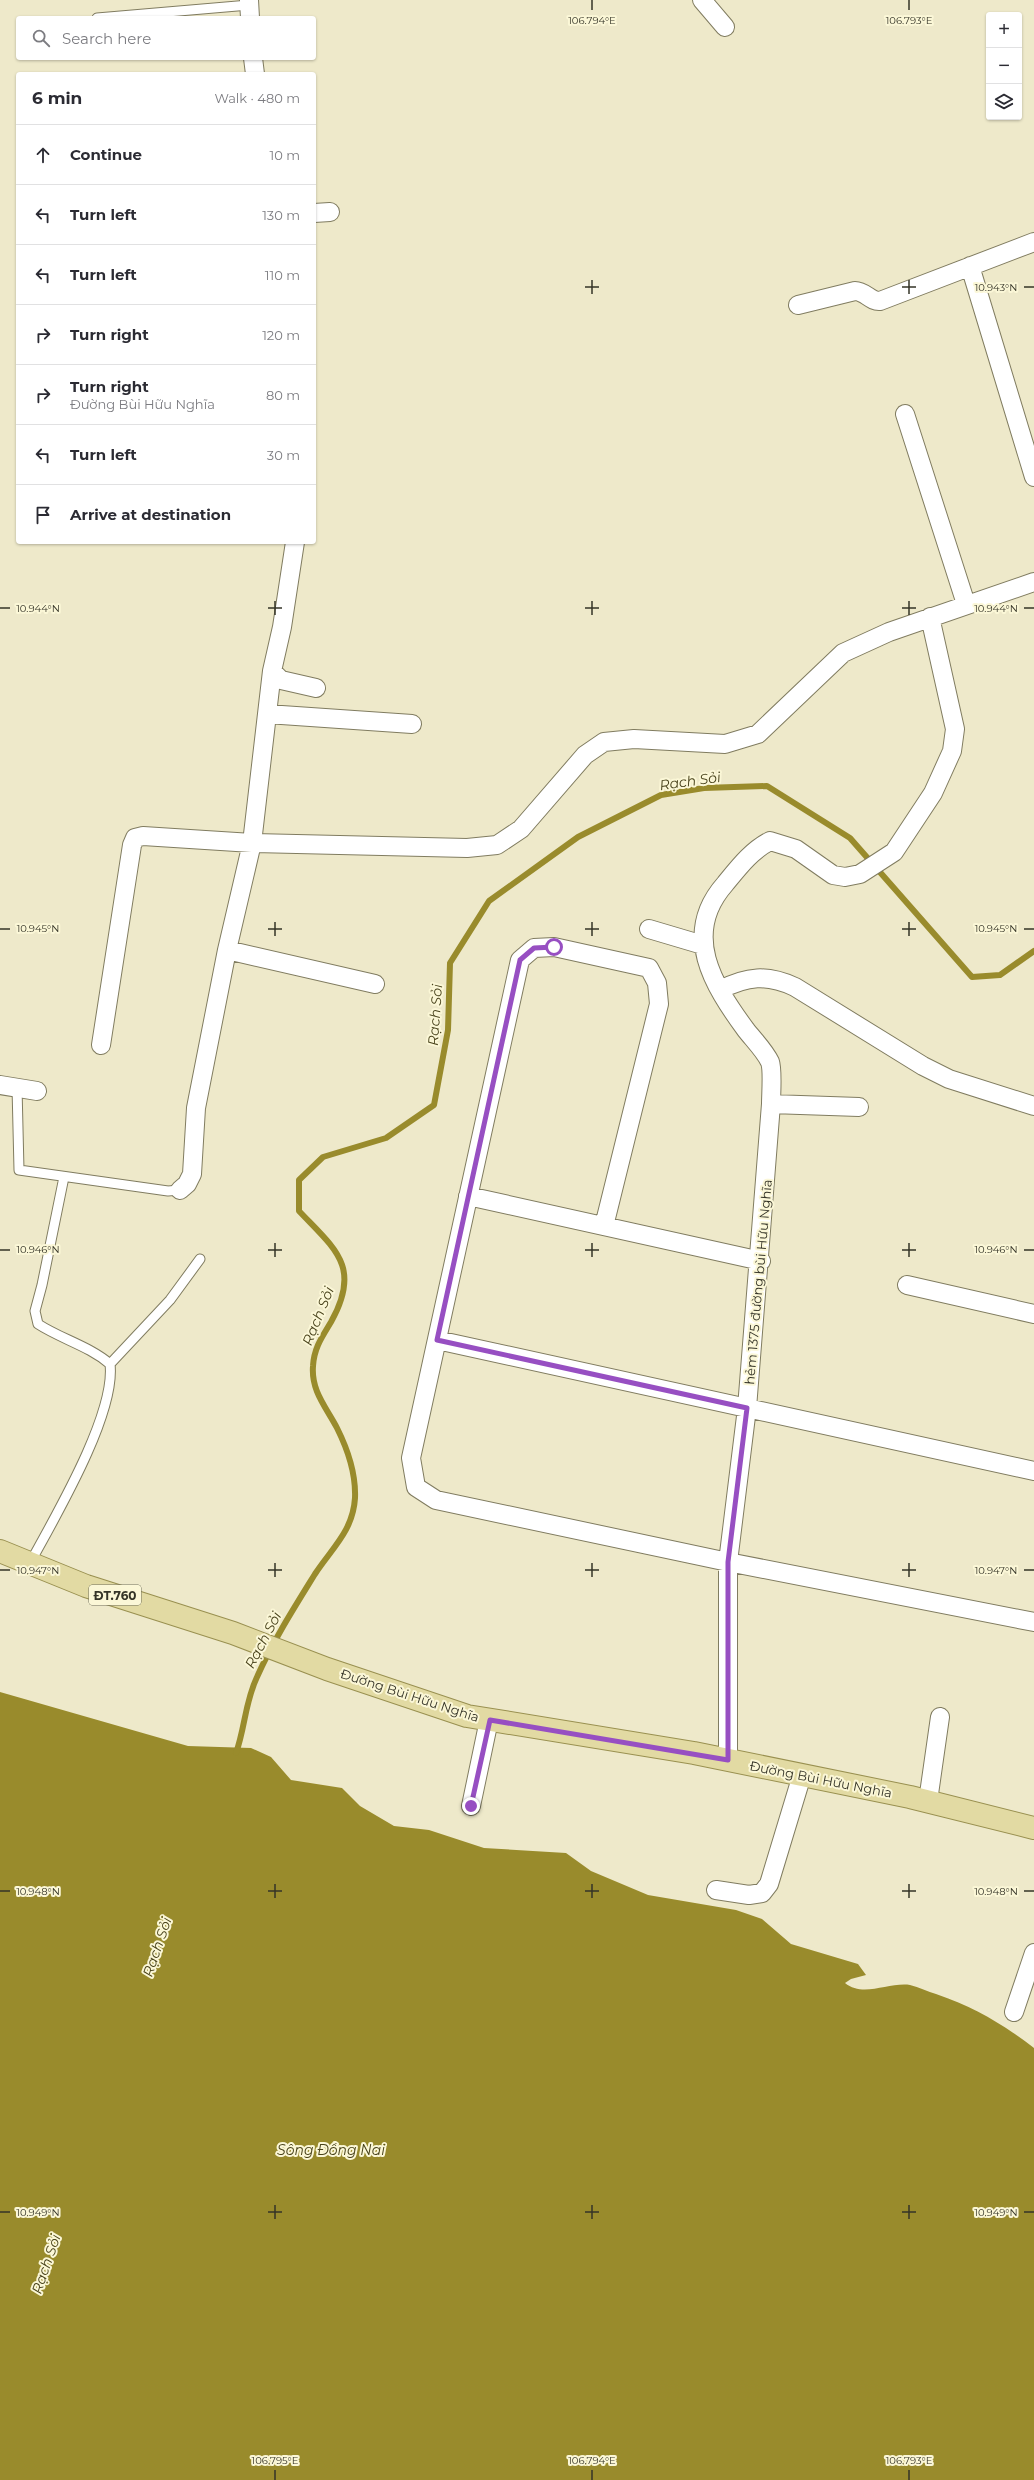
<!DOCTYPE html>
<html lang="en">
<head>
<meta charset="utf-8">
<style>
  :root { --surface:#fff; --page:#f2f2f3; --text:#2b2b33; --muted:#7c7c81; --line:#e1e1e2 }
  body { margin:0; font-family:Montserrat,sans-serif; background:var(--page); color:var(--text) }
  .controls { position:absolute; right:12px; top:12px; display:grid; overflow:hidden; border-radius:4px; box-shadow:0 1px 3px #0004 }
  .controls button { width:36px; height:36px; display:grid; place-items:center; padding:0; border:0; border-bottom:1px solid var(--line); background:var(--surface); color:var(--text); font:20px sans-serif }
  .stop { position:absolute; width:12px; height:12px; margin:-9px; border:3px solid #974fc2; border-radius:50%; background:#fff }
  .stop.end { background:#974fc2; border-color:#fff; box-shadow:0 1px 4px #0008 }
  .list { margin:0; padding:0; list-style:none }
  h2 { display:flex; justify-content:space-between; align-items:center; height:52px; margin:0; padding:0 16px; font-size:17px }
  h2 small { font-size:13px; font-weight:400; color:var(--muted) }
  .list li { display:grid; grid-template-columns:26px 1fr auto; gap:12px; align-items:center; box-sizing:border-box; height:60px; padding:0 16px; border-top:1px solid var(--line) }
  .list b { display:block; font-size:15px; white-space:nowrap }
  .list p { margin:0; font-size:13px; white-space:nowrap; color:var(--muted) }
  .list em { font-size:13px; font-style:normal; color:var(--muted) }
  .icon { flex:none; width:22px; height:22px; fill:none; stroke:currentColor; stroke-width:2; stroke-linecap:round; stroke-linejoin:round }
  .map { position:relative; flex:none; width:1034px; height:2480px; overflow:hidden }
  .search { position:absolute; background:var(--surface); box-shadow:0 1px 3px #0004; left:16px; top:16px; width:300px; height:44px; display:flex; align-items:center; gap:10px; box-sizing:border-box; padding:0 14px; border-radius:4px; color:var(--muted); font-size:15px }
  .panel { position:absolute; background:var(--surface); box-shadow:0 1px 3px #0004; left:16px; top:72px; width:300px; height:472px; border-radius:4px }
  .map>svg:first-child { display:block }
  .water { fill:#998b2c }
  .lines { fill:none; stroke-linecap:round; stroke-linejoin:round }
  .stream { stroke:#998b2c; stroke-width:6 }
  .service-casing { stroke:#807c60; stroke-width:11 }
  .minor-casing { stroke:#807c60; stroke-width:20 }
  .primary-casing { stroke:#999050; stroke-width:24 }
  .service { stroke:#fff; stroke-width:9 }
  .minor { stroke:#fff; stroke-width:18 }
  .primary { stroke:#e2daa3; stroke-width:22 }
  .route { stroke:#974fc2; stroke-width:5 }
  .ticks { fill:none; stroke:#353427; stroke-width:1.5 }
  .labels { text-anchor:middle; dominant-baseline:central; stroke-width:4; stroke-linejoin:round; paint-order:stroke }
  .shield { fill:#fbf7d7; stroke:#706e5c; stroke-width:1 }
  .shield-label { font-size:12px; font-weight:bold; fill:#353427 }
  .street-label { font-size:13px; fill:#353427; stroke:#fbf7d7 }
  .water-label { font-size:14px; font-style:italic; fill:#48421b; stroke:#fbf7d7 }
  .ticks-label { font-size:10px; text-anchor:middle; fill:#353427; stroke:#fbf7d7; stroke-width:4; stroke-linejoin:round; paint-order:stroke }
</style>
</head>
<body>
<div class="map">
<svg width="1034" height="2480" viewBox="0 0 1034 2480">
  <rect width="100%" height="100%" fill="#eee9ca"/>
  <path class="water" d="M0 1692 188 1746 251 1748 271 1757 291 1780 342 1788 360 1806 394 1826 429 1830 484 1848 566 1853 591 1871 648 1895 736 1910 762 1919 791 1944 858 1964 866 1975 851 1979 845 1983C863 1998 889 1982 910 1985 919 1987 928 1992 936 1994 976 2008 1001 2023 1034 2048V2480H0Z"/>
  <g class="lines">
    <path class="stream" d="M236 1753C245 1728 245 1702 257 1677 273 1641 294 1608 315 1574 332 1548 353 1531 355 1498 356 1474 347 1448 337 1428 326 1407 311 1391 313 1366 314 1348 322 1337 331 1322 362 1267 335 1249 299 1211V1180L323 1157 386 1138 434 1105 448 1030 450 963 489 901 578 837 661 795 704 788 767 786 850 838 972 977 1000 975 1034 951"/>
    <g class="service-casing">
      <path id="service" d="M97 18 249 5
        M17 1087 19 1170 168 1191 180 1190
        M110 1364 170 1300 200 1259
        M30 1563C55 1517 116 1414 110 1364 89 1346 61 1339 38 1324L35 1311 42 1285 64 1177"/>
    </g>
    <g class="minor-casing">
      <path id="minor" d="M249 0 250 18
        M702 0 725 27
        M253 58 255 74
        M314 213 330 212
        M970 266 1034 477
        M798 305 855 291C865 291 871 302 880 301L1034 242
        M905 414 966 604
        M272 671 281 680 316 688
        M267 714 412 724
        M649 929 703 945
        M227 950 375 984
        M720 990C747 976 767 974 795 987L923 1066 949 1079 1034 1106
        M101 1045 132 845 135 838 143 836 252 843 467 848 497 845 521 829 585 755 604 742 634 739 725 744 758 734 843 653 889 632 1034 582
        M0 1085 37 1091
        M771 1104 859 1107
        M180 1190 187 1184 192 1174 196 1108 227 950 252 843 272 671 282 627 295 542
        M468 1196 761 1261
        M604 1226 659 1004 657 983 649 968 554 947 534 948 520 960 411 1458 416 1487 436 1500 728 1562 1034 1622
        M907 1285 1034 1314
        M437 1340 1034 1471
        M728 1760V1562L747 1408 771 1104C771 1094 773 1070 770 1062 765 1051 753 1039 746 1030 713 985 681 934 725 884 739 867 751 851 770 841L796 849 833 875 845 877 860 874 894 852 933 793 952 751 955 729 930 617
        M928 1801 940 1717
        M471 1806 489 1720
        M716 1890 749 1895 762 1893 769 1884 802 1775
        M1014 2012 1034 1953"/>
    </g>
    <g class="primary-casing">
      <path id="primary" d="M0 1551 86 1586 233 1633 327 1669 467 1716 694 1753 910 1797 1034 1828"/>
    </g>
    <use href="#service" class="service"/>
    <use href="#minor" class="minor"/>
    <use href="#primary" class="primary"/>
  </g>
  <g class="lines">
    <path class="route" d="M471 1806 490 1720 728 1760V1562L747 1408 437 1340 520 960 534 948 554 947"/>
  </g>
  <path class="ticks" d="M592 0V10M909 0V10M592 280V294M909 280V294M585 287H599M902 287H916M1024 287H1034M275 601V615M592 601V615M909 601V615M0 608H10M268 608H282M585 608H599M902 608H916M1024 608H1034M275 922V936M592 922V936M909 922V936M0 929H10M268 929H282M585 929H599M902 929H916M1024 929H1034M275 1243V1257M592 1243V1257M909 1243V1257M0 1250H10M268 1250H282M585 1250H599M902 1250H916M1024 1250H1034M275 1563V1577M592 1563V1577M909 1563V1577M0 1570H10M268 1570H282M585 1570H599M902 1570H916M1024 1570H1034M275 1884V1898M592 1884V1898M909 1884V1898M0 1891H10M268 1891H282M585 1891H599M902 1891H916M1024 1891H1034M275 2205V2219M592 2205V2219M909 2205V2219M0 2212H10M268 2212H282M585 2212H599M902 2212H916M1024 2212H1034M275 2470V2480M592 2470V2480M909 2470V2480"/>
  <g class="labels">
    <rect class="shield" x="89" y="1585" width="52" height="20" rx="3"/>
    <g class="shield-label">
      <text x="115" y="1595">ĐT.760</text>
    </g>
    <g class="street-label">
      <text transform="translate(758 1282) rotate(-85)">hẻm 1375 đường bùi Hữu Nghĩa</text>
      <text transform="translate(410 1695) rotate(18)">Đường Bùi Hữu Nghĩa</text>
      <text transform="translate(821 1779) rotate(11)">Đường Bùi Hữu Nghĩa</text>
    </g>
    <g class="water-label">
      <text transform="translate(690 781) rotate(-8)">Rạch Sỏi</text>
      <text transform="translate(435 1015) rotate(-86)">Rạch Sỏi</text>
      <text transform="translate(318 1316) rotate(-68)">Rạch Sỏi</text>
      <text transform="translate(263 1640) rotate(-62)">Rạch Sỏi</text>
      <text transform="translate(157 1947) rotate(-71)">Rạch Sỏi</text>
      <text x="331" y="2150">Sông Đồng Nai</text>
      <text transform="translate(46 2264) rotate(-71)">Rạch Sỏi</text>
    </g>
  </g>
  <g class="ticks-label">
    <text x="592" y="24">106.794°E</text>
    <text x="909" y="24">106.793°E</text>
    <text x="996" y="291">10.943°N</text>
    <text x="996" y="612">10.944°N</text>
    <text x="38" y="612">10.944°N</text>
    <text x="996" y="932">10.945°N</text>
    <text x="38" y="932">10.945°N</text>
    <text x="996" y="1253">10.946°N</text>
    <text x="38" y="1253">10.946°N</text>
    <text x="38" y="1574">10.947°N</text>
    <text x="996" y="1574">10.947°N</text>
    <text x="38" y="1895">10.948°N</text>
    <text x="996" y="1895">10.948°N</text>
    <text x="38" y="2216">10.949°N</text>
    <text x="996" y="2216">10.949°N</text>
    <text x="275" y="2464">106.795°E</text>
    <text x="592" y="2464">106.794°E</text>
    <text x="909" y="2464">106.793°E</text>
  </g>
</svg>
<div class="controls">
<button>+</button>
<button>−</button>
<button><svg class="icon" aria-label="layers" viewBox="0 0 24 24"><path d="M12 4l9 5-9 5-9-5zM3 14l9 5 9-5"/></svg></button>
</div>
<div class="stop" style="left:554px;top:947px"></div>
<div class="stop end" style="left:471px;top:1806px"></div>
<div class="search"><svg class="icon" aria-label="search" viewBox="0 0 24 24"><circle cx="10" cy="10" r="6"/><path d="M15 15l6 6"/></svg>Search here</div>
<section class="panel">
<h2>6 min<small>Walk · 480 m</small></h2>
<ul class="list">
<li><svg class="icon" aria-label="ahead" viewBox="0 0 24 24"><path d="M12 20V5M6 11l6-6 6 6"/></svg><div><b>Continue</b></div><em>10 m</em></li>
<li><svg class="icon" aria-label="left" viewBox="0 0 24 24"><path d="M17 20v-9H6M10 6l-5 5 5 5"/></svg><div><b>Turn left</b></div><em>130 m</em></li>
<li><svg class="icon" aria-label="left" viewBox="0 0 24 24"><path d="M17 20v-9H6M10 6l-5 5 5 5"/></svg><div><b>Turn left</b></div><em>110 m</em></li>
<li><svg class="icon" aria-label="right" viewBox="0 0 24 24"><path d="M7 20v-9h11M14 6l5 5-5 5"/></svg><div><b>Turn right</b></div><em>120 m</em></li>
<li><svg class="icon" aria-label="right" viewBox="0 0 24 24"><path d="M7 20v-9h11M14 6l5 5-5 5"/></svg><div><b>Turn right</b><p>Đường Bùi Hữu Nghĩa</p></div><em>80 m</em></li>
<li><svg class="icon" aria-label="left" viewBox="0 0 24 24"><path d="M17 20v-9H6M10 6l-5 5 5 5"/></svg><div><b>Turn left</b></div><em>30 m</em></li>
<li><svg class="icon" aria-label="arrive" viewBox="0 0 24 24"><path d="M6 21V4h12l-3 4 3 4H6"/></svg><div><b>Arrive at destination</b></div></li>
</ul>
</section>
</div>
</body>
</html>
